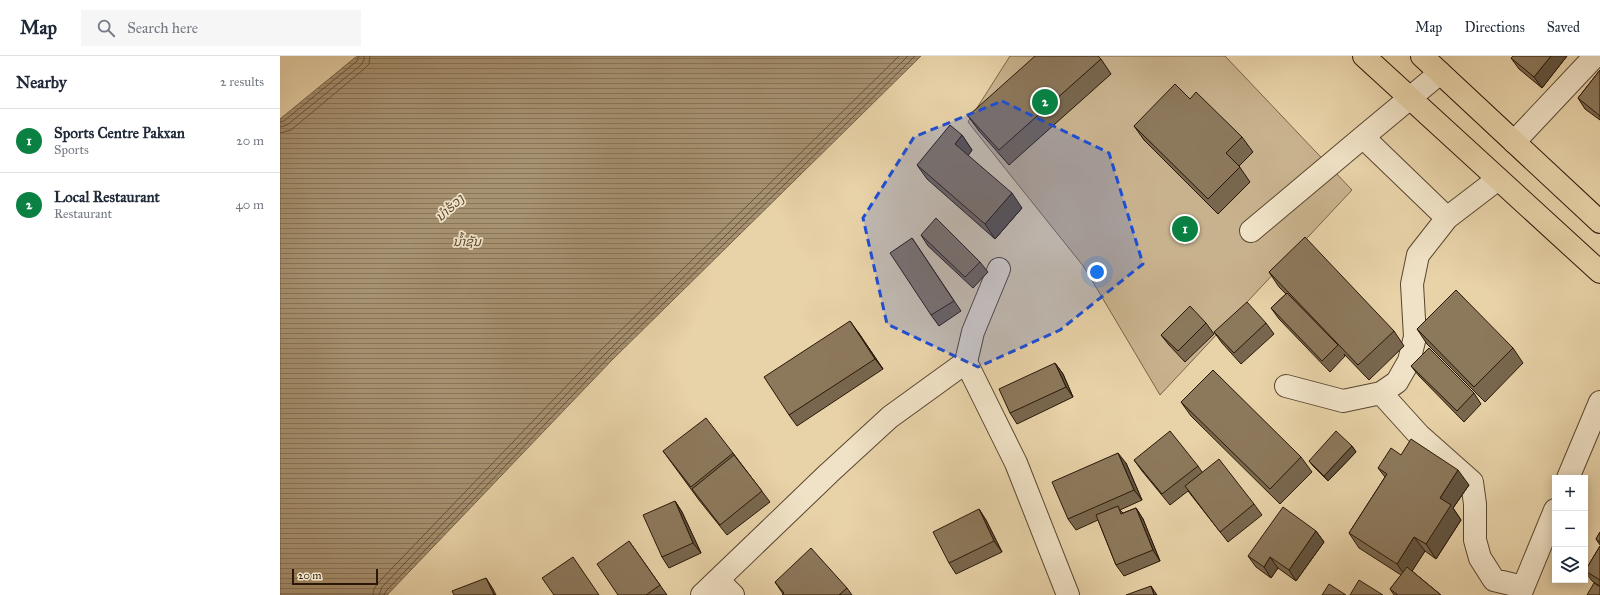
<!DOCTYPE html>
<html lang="en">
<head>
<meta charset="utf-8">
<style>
  :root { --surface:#fff; --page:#f6f6f7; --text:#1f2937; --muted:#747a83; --line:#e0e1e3; --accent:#0b8043 }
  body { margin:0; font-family:"IM FELL Great Primer","Noto Sans Lao",serif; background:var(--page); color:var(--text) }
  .controls { position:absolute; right:12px; bottom:12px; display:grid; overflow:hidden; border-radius:0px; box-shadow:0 2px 10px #0003 }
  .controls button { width:36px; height:36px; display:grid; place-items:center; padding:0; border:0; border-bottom:1px solid var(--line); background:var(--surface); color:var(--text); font:20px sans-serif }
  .scale { position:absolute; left:12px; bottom:10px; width:86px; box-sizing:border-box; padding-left:4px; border:2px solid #291707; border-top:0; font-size:11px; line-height:14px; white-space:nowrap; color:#291707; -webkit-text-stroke:3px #f0e2c6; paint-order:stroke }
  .you { position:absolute; left:817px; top:216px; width:14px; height:14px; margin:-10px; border:3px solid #fff; border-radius:50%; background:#1a73e8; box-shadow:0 0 0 6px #1a73e833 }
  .badge { display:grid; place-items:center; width:26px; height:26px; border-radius:50%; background:var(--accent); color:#fff; font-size:13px; font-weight:700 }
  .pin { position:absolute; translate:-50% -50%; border:2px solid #fff; box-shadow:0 1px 4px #0006 }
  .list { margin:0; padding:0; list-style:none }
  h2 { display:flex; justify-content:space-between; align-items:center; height:52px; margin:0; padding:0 16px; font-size:17px }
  h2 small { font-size:13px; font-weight:400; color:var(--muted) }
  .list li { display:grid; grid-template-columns:26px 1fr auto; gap:12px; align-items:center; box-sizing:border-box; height:64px; padding:0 16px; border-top:1px solid var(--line) }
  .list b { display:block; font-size:15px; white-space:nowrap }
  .list p { margin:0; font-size:13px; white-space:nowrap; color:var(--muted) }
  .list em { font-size:13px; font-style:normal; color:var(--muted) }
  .icon { flex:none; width:22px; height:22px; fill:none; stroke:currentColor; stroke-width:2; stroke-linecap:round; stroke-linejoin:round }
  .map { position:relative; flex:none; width:1320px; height:539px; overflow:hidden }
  header { display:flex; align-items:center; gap:24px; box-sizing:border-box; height:56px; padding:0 20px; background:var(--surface); border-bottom:1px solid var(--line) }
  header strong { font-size:19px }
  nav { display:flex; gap:22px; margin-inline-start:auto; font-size:14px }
  .search { width:280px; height:36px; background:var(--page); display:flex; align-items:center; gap:10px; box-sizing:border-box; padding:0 14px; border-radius:0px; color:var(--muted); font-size:15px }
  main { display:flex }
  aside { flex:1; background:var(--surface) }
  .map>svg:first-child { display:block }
  .grass { fill:#c8b28d; stroke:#78644a }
  .water { fill:url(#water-rules); stroke:#756147 }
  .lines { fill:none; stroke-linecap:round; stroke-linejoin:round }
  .shore { stroke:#68543c; stroke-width:1 }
  .minor-casing { stroke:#59462f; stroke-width:24 }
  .highway-casing { stroke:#291707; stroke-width:24 }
  .minor { stroke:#f0e2c6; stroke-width:22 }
  .highway { stroke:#e8d2a8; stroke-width:22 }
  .wall { fill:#78674e; stroke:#291707 }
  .shaded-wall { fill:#625440; stroke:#291707 }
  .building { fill:#8c785b; stroke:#291707 }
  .marked { fill:#1d4ed8; fill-opacity:0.2; stroke:#1d4ed8; stroke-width:3; stroke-dasharray:8 5; stroke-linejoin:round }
  .labels { text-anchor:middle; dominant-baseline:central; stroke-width:3.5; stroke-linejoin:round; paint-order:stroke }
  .water-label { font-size:13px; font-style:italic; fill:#5b4831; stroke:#f0e2c6 }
</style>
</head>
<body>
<header>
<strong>Map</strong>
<div class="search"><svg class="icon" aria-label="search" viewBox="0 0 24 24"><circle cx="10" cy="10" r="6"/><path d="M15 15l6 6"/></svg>Search here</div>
<nav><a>Map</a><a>Directions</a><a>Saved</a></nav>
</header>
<main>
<aside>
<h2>Nearby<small>2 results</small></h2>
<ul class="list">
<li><span class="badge">1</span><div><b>Sports Centre Pakxan</b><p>Sports</p></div><em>20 m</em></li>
<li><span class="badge">2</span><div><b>Local Restaurant</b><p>Restaurant</p></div><em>40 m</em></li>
</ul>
</aside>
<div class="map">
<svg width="1320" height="539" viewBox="0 0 1320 539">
  <defs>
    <pattern id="water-rules" width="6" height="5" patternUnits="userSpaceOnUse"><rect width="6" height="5" fill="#a79271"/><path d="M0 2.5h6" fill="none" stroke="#88765b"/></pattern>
  </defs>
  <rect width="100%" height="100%" fill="#e8d2a8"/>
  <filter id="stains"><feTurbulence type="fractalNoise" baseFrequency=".005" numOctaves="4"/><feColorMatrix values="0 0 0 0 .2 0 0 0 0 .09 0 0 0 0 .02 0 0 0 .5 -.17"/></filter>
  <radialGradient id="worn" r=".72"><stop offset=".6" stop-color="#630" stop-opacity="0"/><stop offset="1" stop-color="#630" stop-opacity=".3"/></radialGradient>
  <path class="grass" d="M730 0H945L1072 134 880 339 804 211 688 66Z"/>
  <path class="water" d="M77 0H641L332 304 107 539H0V63Z"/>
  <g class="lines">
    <path class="shore" d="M0 66 4 65 77 5 79 0
      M0 71 7 69 81 9 84 4V0
      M0 77 11 74 84 13 89 8 90 0
      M93 539 94 533 98 527 321 294 619 0
      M99 539 102 531 325 298 628 0
      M104 539 106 535 329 301 635 0"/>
    <g class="minor-casing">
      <path id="minor" d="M1160 17 1083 81 1167 162
        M1234 86 1315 0
        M971 175 1083 81
        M719 213 693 276 686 306 736 407 788 539
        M1006 330 1063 345 1101 337 1117 326 1129 305 1135 281 1132 228 1138 199 1167 162 1218 123
        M1101 337 1139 379 1192 426 1195 448V484L1200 502 1214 524 1243 531
        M1288 422 1320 346
        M438 524 453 539
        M422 539 549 417 610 361 686 306
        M1240 539 1275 454"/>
    </g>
    <g class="highway-casing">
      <path id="highway" d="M1084 0 1320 216
        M1142 0 1320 166"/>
    </g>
    <use href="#minor" class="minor"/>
    <use href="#highway" class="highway"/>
  </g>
  <path class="wall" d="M1287 0 1262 32 1239 13 1231 2Z
    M821 3 831 18 729 109 699 75 688 60Z
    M1320 14V64L1305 53 1298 42Z
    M910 43 962 81 973 96 959 110 970 126 938 158 864 84 854 70Z
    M682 79 692 94 688 99 742 152 715 183 647 123 637 109Z
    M641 179 700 206 708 216 693 232 648 190Z
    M632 182 681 255 659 270 651 259Z
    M989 216 1114 275 1124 290 1089 324 1064 298 1065 300 1050 316 999 263 991 252 1006 238 999 231Z
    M926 267 934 278 905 306 889 289 881 279Z
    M986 267 994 278 961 308 942 287 934 276Z
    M1137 273 1233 292 1243 307 1205 346 1147 288Z
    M578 276 603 313 517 370 509 359Z
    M775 307 783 318 793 341 737 368 730 357Z
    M1131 310 1194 337 1201 348 1184 366 1139 320Z
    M901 346 1021 401 1032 416 1000 448 911 360Z
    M1072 390 1076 396 1048 425 1033 410 1029 405Z
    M383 395 453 397 490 446 447 479 419 444Z
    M1121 399 1189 429 1173 452 1181 464 1156 503 1145 495 1132 515 1161 539H1114L1110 533 1121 519 1079 492 1069 477 1105 421 1098 412Z
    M854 404 918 410 922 416 974 448 982 459 948 486 908 435 890 449 862 415Z
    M846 407 862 444 840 454 843 457 856 452 863 463 880 505 844 520 836 509 818 464 796 474 788 463Z
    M395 445 402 456 421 497 389 512 382 501Z
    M699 453 706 464 722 496 676 518 669 507Z
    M1036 475 1044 486 1016 525 998 512 991 522 976 511 968 500Z
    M1320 476V489L1316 483Z
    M349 485 387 539H338Z
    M1320 490V530L1312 525 1305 515Z
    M495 526 567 532 572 539H502L503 538Z"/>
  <path class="shaded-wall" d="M1271 0H1287L1262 32 1254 21Z
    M682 79 692 94 686 103 675 88Z
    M732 137 742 152 715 183 705 168Z
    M570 265 578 276 603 313 595 303Z
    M775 307 783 318 793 341 786 331Z
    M1072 390 1076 396 1048 425 1044 420Z
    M838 397 846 407 862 444 854 434Z
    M1178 414 1189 429 1173 452 1181 464 1156 503 1146 488 1160 442Z
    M395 445 402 456 421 497 413 487Z
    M856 452 863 463 880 505 873 494Z
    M699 453 706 464 722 496 714 485Z
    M1036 475 1044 486 1016 525 1009 514Z
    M1134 481 1145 495 1127 523 1117 508Z
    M990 501 998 512 991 522 984 511Z
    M206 522 213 533 216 539H214Z
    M871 530 877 539H874Z"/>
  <path class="building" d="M755 0H818L821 3 719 94 688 60Z
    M1233 0H1271L1254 21 1231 2Z
    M1320 14V60L1298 42Z
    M895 28 910 43 916 36 962 81 946 97 960 111 928 143 854 70Z
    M670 69 682 79 675 88 732 137 705 168 637 109Z
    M656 162 700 206 685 221 641 179Z
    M1025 181 1114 275 1078 309 989 216Z
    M632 182 674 245 651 259 610 197Z
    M1176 234 1233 292 1194 331 1137 273Z
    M1007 237 1058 289 1042 305 991 252Z
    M967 246 986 267 954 297 934 276Z
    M910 250 926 267 898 295 881 279Z
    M570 265 595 303 509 359 484 321Z
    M1149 292 1194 337 1177 355 1131 310Z
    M775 307 786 331 730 357 719 333Z
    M933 314 1021 401 990 433 901 346Z
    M426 362 453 397 411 431 383 395Z
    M890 375 918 410 882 438 854 404Z
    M1056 375 1072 390 1044 420 1029 405Z
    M1131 383 1178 414 1160 442 1171 449 1146 488 1134 481 1117 508 1069 477 1107 418 1098 412 1111 392 1121 399Z
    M838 397 854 434 788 463 772 426Z
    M454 399 482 435 440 469 412 433Z
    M939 403 974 448 940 476 905 430Z
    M395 445 413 487 382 501 363 459Z
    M838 450 841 458 856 452 873 494 836 509 816 459Z
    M1003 451 1036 475 1009 514 990 501 984 511 968 500Z
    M699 453 714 485 669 507 653 476Z
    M1320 476V486L1316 483Z
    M349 485 380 529 366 539H338L317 508Z
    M1320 490V524L1305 515Z
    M531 492 567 532 559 539H502L504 537 495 526Z
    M293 501 319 539H274L262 522Z
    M1127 511 1161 539H1118L1110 533Z
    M206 522 214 539H174L172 535Z
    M1079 524 1103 539H1070Z
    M1314 527 1320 531V539H1307Z
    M1049 528 1066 539H1042Z
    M871 530 874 539H846Z"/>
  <path class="marked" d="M722 45 829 97 863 208 780 274 698 311 607 268 583 162 634 81Z"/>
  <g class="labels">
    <g class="water-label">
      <text transform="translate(170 152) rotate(-42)">ນຳ້ຮວງ</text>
      <text x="187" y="186">ນ້ຳຊັນ</text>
    </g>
  </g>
  <rect width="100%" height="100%" filter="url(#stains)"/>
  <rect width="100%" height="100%" fill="url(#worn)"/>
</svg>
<div class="controls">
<button>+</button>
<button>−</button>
<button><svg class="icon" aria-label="layers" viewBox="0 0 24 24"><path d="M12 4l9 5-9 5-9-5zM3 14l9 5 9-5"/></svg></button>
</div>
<div class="scale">20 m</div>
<div class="you"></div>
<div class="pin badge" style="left:905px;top:173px">1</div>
<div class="pin badge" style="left:765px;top:46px">2</div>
</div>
</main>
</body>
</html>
